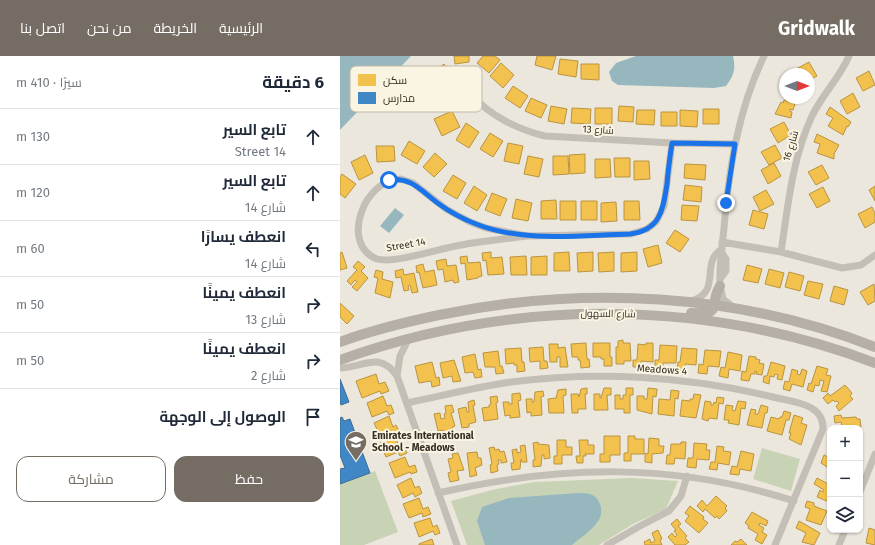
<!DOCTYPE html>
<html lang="ar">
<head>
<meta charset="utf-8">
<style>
  :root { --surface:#fff; --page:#f6f6f7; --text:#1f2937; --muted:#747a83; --line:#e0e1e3; --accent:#756d64 }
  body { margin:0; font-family:"Fira Sans",Cairo,sans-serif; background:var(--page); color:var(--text); direction:rtl }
  .controls { position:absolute; right:12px; bottom:12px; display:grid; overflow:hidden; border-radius:8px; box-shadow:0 1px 3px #0004 }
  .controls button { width:36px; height:36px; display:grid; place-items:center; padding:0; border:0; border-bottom:1px solid var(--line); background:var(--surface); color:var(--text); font:20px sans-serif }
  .compass { position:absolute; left:439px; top:12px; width:36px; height:36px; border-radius:50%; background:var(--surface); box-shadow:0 1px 3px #0004; rotate:90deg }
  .stop { position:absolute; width:12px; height:12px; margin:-9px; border:3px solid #1a73e8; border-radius:50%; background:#fff }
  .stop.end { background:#1a73e8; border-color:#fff; box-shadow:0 1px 4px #0008 }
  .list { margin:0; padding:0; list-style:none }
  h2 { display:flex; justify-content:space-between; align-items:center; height:52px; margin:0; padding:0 16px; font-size:17px }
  h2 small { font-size:13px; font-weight:400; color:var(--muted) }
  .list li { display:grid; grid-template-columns:26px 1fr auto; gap:12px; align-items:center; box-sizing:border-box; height:56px; padding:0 16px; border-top:1px solid var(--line) }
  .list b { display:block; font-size:15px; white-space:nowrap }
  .list p { margin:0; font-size:13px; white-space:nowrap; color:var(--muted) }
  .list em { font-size:13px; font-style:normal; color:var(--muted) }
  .actions { display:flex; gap:8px; padding:12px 16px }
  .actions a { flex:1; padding:9px 0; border:1px solid var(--accent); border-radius:12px; text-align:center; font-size:14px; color:var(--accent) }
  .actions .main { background:var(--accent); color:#fff }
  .icon { flex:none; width:22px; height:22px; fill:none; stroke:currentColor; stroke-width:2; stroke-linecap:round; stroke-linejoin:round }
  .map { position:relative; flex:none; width:535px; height:489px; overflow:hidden; direction:ltr }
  header { display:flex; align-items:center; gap:24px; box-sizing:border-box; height:56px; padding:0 20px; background:var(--accent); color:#fff }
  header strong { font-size:19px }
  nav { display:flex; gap:22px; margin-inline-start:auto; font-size:14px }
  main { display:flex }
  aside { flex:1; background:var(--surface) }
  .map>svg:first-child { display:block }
  .green { fill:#c8d3b5 }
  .water { fill:#97b7bf }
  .homes { fill:#f2c14e; stroke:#b99441 }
  .schools { fill:#3f88c5; stroke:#3c6c95 }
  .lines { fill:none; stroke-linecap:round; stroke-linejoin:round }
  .minor { stroke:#c4bfb6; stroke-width:7 }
  .secondary { stroke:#b5afa6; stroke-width:10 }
  .route { stroke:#1a73e8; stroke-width:5 }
  .labels { text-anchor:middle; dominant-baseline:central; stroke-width:4; stroke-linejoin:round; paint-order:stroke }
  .street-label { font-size:10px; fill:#352c24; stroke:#faf4e2 }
  .poi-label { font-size:10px; font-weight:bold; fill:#352c24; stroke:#faf4e2; text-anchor:start }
  .key { fill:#faf4e2; stroke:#bfb8a9; stroke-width:1 }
  .key-label { font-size:11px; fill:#352c24 }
</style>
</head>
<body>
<header>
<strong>Gridwalk</strong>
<nav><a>الرئيسية</a><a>الخريطة</a><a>من نحن</a><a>اتصل بنا</a></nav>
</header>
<main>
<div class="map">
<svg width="535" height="489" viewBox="0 0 535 489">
  <rect width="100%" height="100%" fill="#ece7dc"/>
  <path class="green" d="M422 392 460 403 451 435 413 423Z
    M35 415 58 476 24 489H0V428Z
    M291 422 338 425 326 453 293 468 259 489H127L111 445 156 433 194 426Z"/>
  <path class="water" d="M0 0H71L0 74Z
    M296 0H393C396 13 394 19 386 30L374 32 278 29 272 25 269 16 276 7Z
    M55 152 64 159 49 177 40 170Z
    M238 437C247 437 255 437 259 446 269 465 244 478 232 489H145L137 465 142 451 169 442Z"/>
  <path class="homes" d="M114 0H129V6L115 8Z
    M143 0H155L160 4 149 17 137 7Z
    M197 0H216L212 14 195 9Z
    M220 3 238 5 236 21 218 18Z
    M469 6 477 20 469 24V18H458L456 13Z
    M161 7 174 19 163 32 150 20Z
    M104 8 113 20 100 30 90 18Z
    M241 8H259V24L241 23Z
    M529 15 535 29 523 35 516 22Z
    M173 30 188 40 180 52 165 42Z
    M513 37 520 51 507 58 500 45Z
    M191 42 207 49 201 62 185 55Z
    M444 44 455 48 453 54 450 53V55L452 56 451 62 435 58 441 46 443 47Z
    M211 50 227 53 224 68 208 65Z
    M279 50 294 51 293 66 278 65Z
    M490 51 511 66 508 71 507 70 503 79 488 70 493 62 486 58Z
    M232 52 251 53 250 68 231 67Z
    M255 52H272V68H255Z
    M363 53H379V68H363Z
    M297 54H315L314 69 296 68Z
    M340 54 358 55 357 71 340 70Z
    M112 55 120 71 102 80 94 63Z
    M321 56H337V70H321Z
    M444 66 451 79 438 87 430 73Z
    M126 67 139 76 129 92 116 84Z
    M150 77 163 85 153 101 140 93Z
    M477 78 499 89 494 98V103L477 97 480 88 474 86Z
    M69 85 85 95 77 108 61 99Z
    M168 87 183 90 179 108 164 105Z
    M435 89 442 102 429 109 421 96Z
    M36 90H54L55 105 37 106Z
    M95 97 107 108 94 121 83 111Z
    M245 98V117L230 118 229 99Z
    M25 99 33 117 19 124 11 106Z
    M188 100 203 103 199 121 184 118Z
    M213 100H228L229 118 213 119Z
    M274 102H290V121H275Z
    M255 103H270L271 121 255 122Z
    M294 105H309L310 123 294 124Z
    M434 107 441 120 428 128 421 114Z
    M345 108 366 109 365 124 344 122Z
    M482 109 489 122 476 129 468 116Z
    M2 118 16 128 5 142 0 138V121Z
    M113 119 126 127 117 143 103 135Z
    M345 129 362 131 361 146 343 144Z
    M134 130 147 139 137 155 124 147Z
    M535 130V145L529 134Z
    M483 131 490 145 477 152 469 138Z
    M426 134 434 148 420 155 413 141Z
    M152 137 167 143 160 160 145 154Z
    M176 143 192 147 188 165 172 162Z
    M216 144 217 163H201V145Z
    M220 145H236V164H220Z
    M241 145H257V164H241Z
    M284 145H299L300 164H284Z
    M276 146 277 165 261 166V147Z
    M342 149 359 150 357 165 341 164Z
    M532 151 535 157V166L525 172 518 158Z
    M413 154 428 158 424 173 409 169Z
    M335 174 349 183 340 196 326 187Z
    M318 189 322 207 308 211 303 193Z
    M2 196 7 212 0 214V197Z
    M151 196V202L162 201 164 218 148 219 146 204 143 205 142 197Z
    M229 196 230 215H214V197Z
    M253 196V215L238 216 237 197Z
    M274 196V215L259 216 258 197Z
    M297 196V215L281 216V197Z
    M127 200 128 207 140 206 142 220 138 221V222L127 224 125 207 121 208 120 201Z
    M186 200 187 219H171L170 201Z
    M207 200V219H191V201Z
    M106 203 107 210 116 209 119 226 114 227 113 224 105 226 103 213 98 214 96 205Z
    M18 205 25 211 21 215 28 222 17 235 12 231 17 226 15 224 11 229 7 225 17 214 13 211Z
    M83 208 85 216 94 214 97 229 83 232 79 216 77 217 76 210Z
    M407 209 422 213 418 227 403 224Z
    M63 213 64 219 74 217 78 236 72 237 70 229 68 230 69 234 64 235 61 221 56 222 55 215Z
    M429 213 444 217 440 232 425 228Z
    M36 214 43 216 42 223 53 226 50 242 35 237 38 222 34 221Z
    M449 216 464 220 460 235 445 231Z
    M468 225 483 228 479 243 464 239Z
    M534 228 535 245 528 249 520 236Z
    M494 230 508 234 504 249 490 245Z
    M0 247 14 260 7 268 0 261Z
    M283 284V287H290L291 305H284V308H276V291H278V285Z
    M246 287 247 303H249L250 311 241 312 240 304H238V301H232L231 288Z
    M253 287H270V301H272V310H264V303H261V301H253Z
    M306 287H313V306L301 305V311H293V304H297L298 288 306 289Z
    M209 288H218V292L225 291 228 311H220V301H217V306H210Z
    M320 289 337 290 336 307H323V312H315V304H319Z
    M203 291 204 305H207L208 312 200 313V305L190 306 189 292Z
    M181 292 182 306H184L185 315 177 316V309H174V307L166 308 165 293Z
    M342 292 357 293 356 309 345 308V315L337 314 338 306H340Z
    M365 294 381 295 379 311 368 310 367 318 358 317 359 308 363 309Z
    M158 295 160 310H162L164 317 156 318 155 311H145L143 297Z
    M388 296 402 299 400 315 389 313 388 322 379 320 381 311 385 312Z
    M135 298 138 314 141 313 142 321 135 322 133 316 125 317 122 301Z
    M409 300 416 301V303L420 304 419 307 424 308 422 319 416 318 417 316 415 315V318H411L409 325 401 324 402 315 406 316Z
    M114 304 121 325 113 326 112 320 103 322 100 307Z
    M92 306 96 322 99 321 100 329 92 331 91 325 79 327 75 310Z
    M431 306 445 310 442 324 437 323 438 319 435 318 434 321 430 320 429 328 423 326 424 320H427Z
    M477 310 488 313 486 319 491 320 487 336 481 335 484 325 480 324 479 330 475 329 473 336 467 334 469 327 471 328Z
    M452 313 458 315 457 318 460 319 462 313 467 315 463 331 452 328 450 335 443 333 445 325 449 326Z
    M36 318 39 328 45 326 49 335 41 338 40 335 22 342 16 325Z
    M505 329 512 337 510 340 513 343 499 355 496 350 499 347 497 345 495 346 493 344 488 348 483 342 488 337 490 340Z
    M247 332V338H245L246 353H238V357H232L231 338H238L239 341 241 333Z
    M264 332H271V339H267L268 354H254V338H260V342H261Z
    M286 332H293V339H290V357H284V353H275V339H280V343H283V339H286Z
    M308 332 317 333 316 341 313 340 312 358 297 354V340H304V343H307Z
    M226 333V339L223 340 224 357H209L208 343 216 342 218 334Z
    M331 334 339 335 338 343 335 342 334 360 318 358 319 343 330 344Z
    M203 335 204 340 201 341 202 359 191 360V356L187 357 186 343H192V346H194L195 336Z
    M180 337 181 344 178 345 180 361 170 362V359L165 360 163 346H169V348H172V338Z
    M354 338 361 339 356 362 340 360 342 344 350 345V343H353Z
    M43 340 47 350 51 349 54 357 49 359 47 355 32 361 27 347Z
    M157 340 158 346 156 347 158 363 144 365 142 352 149 351V349L151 348 150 341Z
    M377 341 384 342 383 348 379 347 377 363 369 362 368 365 362 363 365 345 371 346V349H373L374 346 376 347Z
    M134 344 135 349 133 350 136 366 129 368V371L122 372 118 353 126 351 127 356H129L128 346Z
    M398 345 406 346 405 353 401 352 399 369 388 367 389 364H384L386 349 393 350 392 354 395 355Z
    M112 349 114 356 111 357 115 370 112 371 113 375 104 377 103 374 98 375 94 358 100 357 101 363 105 362 104 358 106 357 105 350Z
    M421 349 428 351 427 357H425L422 372 407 369 411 353 416 354 415 358H418Z
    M444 355 451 357 449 364H446L442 379 427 375 431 361 439 363 440 361H442Z
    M454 359 463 362 461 367 467 369 461 389 449 383 451 377H449Z
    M501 359 502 362 516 361 517 363H520L521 371 509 372V370L502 371 501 366 495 367 494 360Z
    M49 360 53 371 56 369 60 377 55 379 54 376 41 382 34 367Z
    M264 380H280V399H270V406H260V398H264Z
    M288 380H295V383H304V398H291V405H284V397H288Z
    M55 381 60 392 64 390 67 397 60 400 58 396 46 401 40 387Z
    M309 382 319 383V390H324L323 397 312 398V407L305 406V397L308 398Z
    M217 384H226V391H232V399H222V408H214V400H217Z
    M239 384H248V389H254V398H245L246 400H243V407H237L236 400H240Z
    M198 386V388L209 389 210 402 204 403V399H202L201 410 193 411V404H195L193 387Z
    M341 386H346L345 403 335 402 334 408H326L327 399H330L331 388H341Z
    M354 387 367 388 366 394H370L369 404 357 403 356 412 347 411 348 402H353Z
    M185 389 187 406H182L181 403 180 413 172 414 171 407H174L172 394 177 393V397L181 396 180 390Z
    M377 390 384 391 383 395 391 396 389 409 378 407 377 414 369 413 371 406H375Z
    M154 391 155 394 159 393 160 396 164 395 167 406 161 407V404H158L159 408 157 409 158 415 151 417 150 409 152 408 149 392Z
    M401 395 414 398 411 415 400 413 399 419 390 418 392 410 397 411Z
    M137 396 138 402H141L142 409 135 412 137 419 130 421 127 397Z
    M118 397 124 414 117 415 119 424 110 426 108 417 111 416 108 403 113 402 112 398Z
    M484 399 490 402V413L481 407Z
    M65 401 69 411 75 409 77 416 71 418 70 416 55 422 49 407Z
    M71 422 75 432 79 430 82 437 75 441 73 437 63 442 57 429Z
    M477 422 490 429 489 446 477 441 480 434 483 436 484 434 474 428Z
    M376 440 387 450 385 452 387 455 379 463 377 460 375 462 365 453 363 456 357 450 362 444 367 450Z
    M79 442 83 453 88 451 91 458 83 461 82 457 69 462 63 448Z
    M467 445 474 447V450L487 455 481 469 466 464 470 453 465 451Z
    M350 450 364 461 363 463 368 467 359 477 345 465 349 460 345 457Z
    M412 456 428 465 426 470 420 467 419 469 424 472 422 476 427 479 422 488 415 484 418 478 408 472 409 470 405 467Z
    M90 462 93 471 97 469 100 477 95 479 93 475 79 481 74 467Z
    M337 463 341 468 338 470 347 480 345 482 349 486 345 489H335L328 481 332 477 335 481 337 479 334 475 336 474 331 468Z
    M459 465 480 477 474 489 462 486 466 477 456 472Z
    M529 472 535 474V489L526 487Z
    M318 474 322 483 320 484 322 489H305L304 486 310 483 311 487 315 485 312 477Z
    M92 483 94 489H79V488Z
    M401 483 407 489H391L395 485 397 486Z"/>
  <path class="schools" d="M0 323 9 346 1 349 0 346Z
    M2 361 4 365 10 363 30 417 0 428V413L5 412 0 399V362Z"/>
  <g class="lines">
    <path class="minor" d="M132 39C150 60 179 74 205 80L332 87 395 88
      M61 123 73 127 106 153 130 166 146 172 187 180C165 183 143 185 121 189 101 192 55 208 37 203 0 189 23 123 61 123Z
      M187 180 291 178 307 173 316 166 324 150 332 87
      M382 186 441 196 502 212 521 209 535 199
      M441 196C448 150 452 103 472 60 482 39 500 21 509 0
      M380 223 386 215V203L382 197
      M351 245C383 236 359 207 382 193
      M393 251 383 243 380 230C379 211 382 191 384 172 389 113 398 54 424 0
      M0 312C23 312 39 294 57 320L117 489
      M57 320 60 300 69 282
      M67 347C101 340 136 331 171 326 257 315 348 320 433 341 452 346 484 347 483 373L435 489
      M520 436 535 398
      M98 437C220 409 334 406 454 445
      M267 489 300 470 329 455 341 440 347 420
      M499 489 505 474"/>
    <path class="secondary" d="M351 257C385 259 368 249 380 230
      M0 286C32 274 66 266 99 259 243 229 398 237 535 291
      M0 304C172 242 364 242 535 307"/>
  </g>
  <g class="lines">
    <path class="route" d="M49 124C71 120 82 136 99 148 110 156 123 163 136 168 184 187 240 179 290 178 321 174 323 153 327 128 328 114 330 101 332 87L395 88 386 147"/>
  </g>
  <defs>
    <g id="school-pin" transform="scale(1.15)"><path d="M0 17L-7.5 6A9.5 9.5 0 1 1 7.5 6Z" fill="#756d64" stroke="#faf4e2"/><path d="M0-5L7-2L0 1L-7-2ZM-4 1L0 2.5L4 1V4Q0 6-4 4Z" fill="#fff"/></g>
  </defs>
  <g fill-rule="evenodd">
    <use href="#school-pin" x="16" y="386"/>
  </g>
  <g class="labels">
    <g class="street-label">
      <text transform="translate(258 74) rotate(3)">شارع 13</text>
      <text transform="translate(451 90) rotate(-73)">شارع 16</text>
      <text transform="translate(66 189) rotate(-10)">Street 14</text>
      <text transform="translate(268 258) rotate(1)">شارع السهول</text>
      <text transform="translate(322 314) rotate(4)">Meadows 4</text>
    </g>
    <g class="poi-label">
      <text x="32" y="380">Emirates International<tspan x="32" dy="12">School - Meadows</tspan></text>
    </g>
  </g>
  <rect x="10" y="10" width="132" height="46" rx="6" class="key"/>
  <rect x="18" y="18" width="18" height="12" fill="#f2c14e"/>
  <rect x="18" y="36" width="18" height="12" fill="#3f88c5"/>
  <g class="key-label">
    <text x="43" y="28">سكن</text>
    <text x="43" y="46">مدارس</text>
  </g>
</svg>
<div class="controls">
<button>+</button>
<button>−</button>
<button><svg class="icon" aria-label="layers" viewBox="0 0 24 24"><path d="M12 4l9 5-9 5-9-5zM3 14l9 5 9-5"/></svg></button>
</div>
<svg class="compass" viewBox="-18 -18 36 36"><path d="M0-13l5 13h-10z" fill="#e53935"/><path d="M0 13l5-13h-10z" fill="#747a83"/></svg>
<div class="stop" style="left:49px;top:124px"></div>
<div class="stop end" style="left:386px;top:147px"></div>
</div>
<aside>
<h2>6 دقيقة<small>سيرًا · 410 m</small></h2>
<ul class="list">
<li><svg class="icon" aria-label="ahead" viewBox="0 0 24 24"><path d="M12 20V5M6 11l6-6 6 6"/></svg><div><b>تابع السير</b><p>Street 14</p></div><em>130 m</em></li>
<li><svg class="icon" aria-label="ahead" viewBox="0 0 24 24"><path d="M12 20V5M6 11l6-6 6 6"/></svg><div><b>تابع السير</b><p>شارع 14</p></div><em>120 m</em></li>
<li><svg class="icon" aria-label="left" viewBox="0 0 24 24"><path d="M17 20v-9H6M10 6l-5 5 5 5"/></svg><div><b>انعطف يسارًا</b><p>شارع 14</p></div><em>60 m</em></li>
<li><svg class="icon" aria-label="right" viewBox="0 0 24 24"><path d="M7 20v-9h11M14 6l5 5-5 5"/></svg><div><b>انعطف يمينًا</b><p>شارع 13</p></div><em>50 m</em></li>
<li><svg class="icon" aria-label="right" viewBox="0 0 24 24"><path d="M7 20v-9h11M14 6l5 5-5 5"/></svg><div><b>انعطف يمينًا</b><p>شارع 2</p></div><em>50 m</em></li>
<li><svg class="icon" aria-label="arrive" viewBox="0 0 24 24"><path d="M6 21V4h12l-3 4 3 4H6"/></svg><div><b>الوصول إلى الوجهة</b></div></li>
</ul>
<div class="actions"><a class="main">حفظ</a><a>مشاركة</a></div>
</aside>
</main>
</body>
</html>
